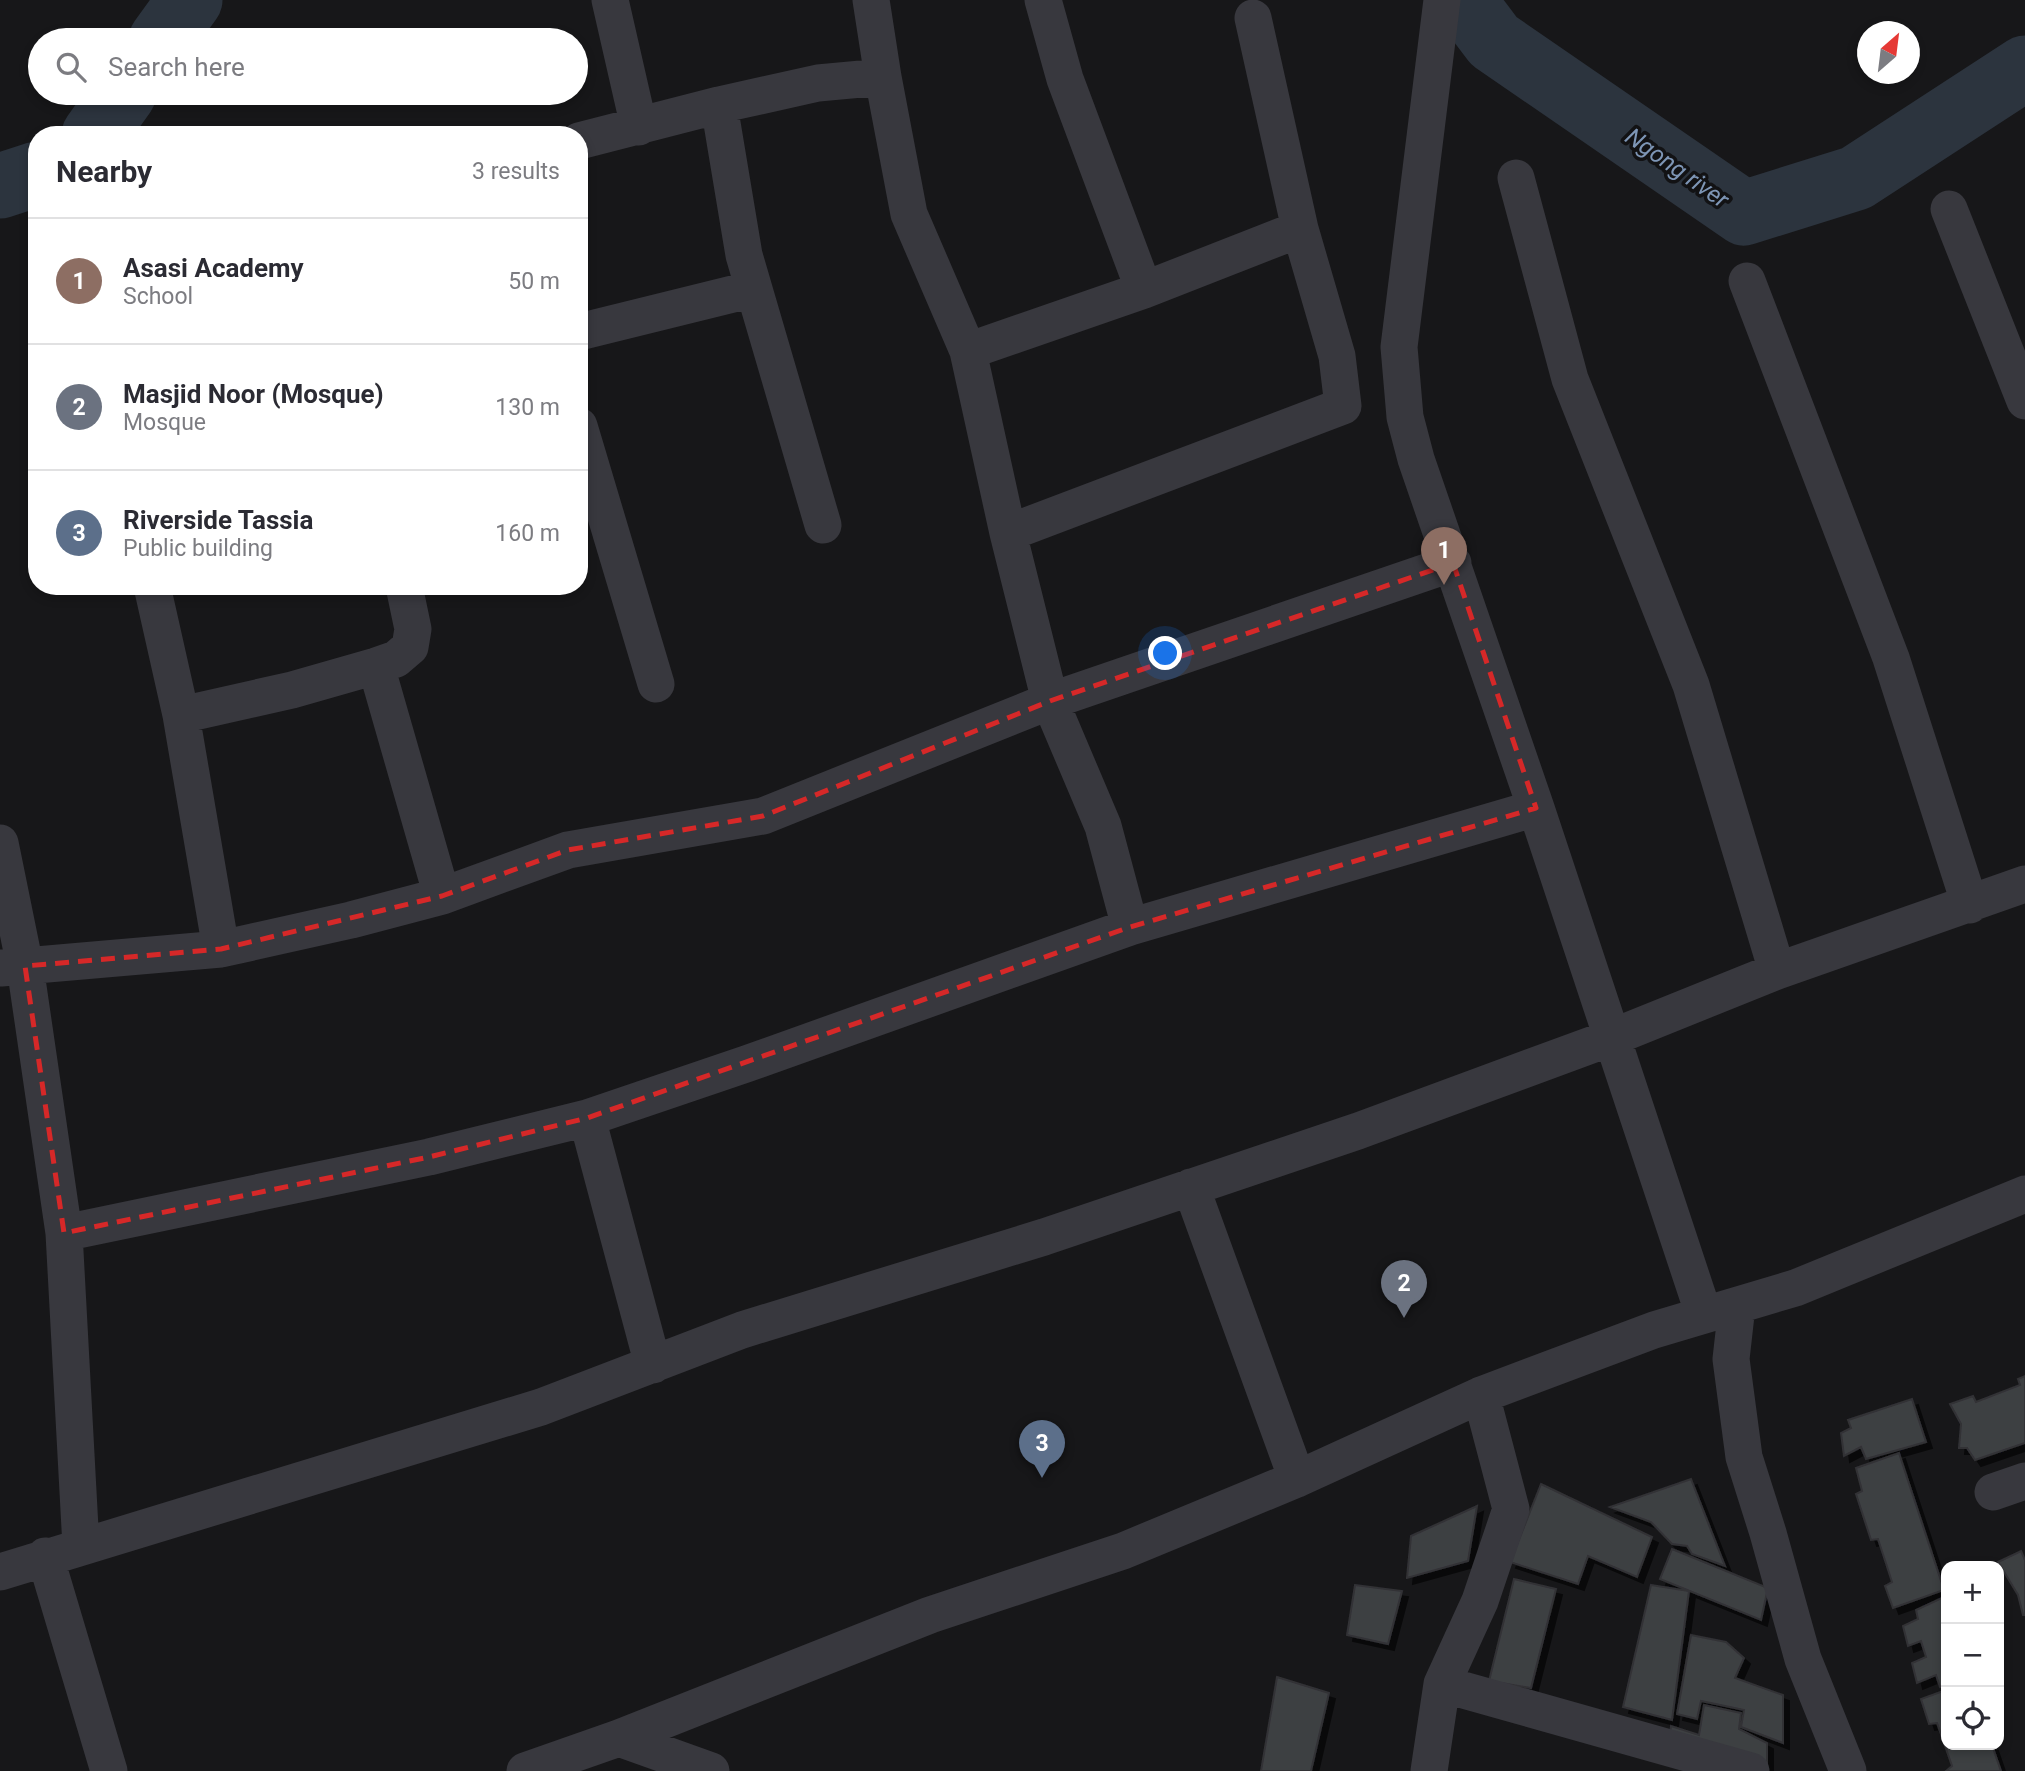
<!DOCTYPE html>
<html lang="en">
<head>
<meta charset="utf-8">
<style>
  :root { --surface:#fff; --page:#f7f7f7; --text:#2b2b33; --muted:#7c7c81; --line:#e1e1e2; --accent:#ea580c }
  body { margin:0; font-family:Roboto,sans-serif; background:var(--page); color:var(--text) }
  .controls { position:absolute; right:21px; bottom:21px; display:grid; overflow:hidden; border-radius:14px; box-shadow:0 4px 10px #0003 }
  .controls button { width:63px; height:63px; display:grid; place-items:center; padding:0; border:0; border-bottom:2px solid var(--line); background:var(--surface); color:var(--text); font:35px sans-serif }
  .compass { position:absolute; left:1857px; top:21px; width:63px; height:63px; border-radius:50%; background:var(--surface); box-shadow:0 4px 10px #0003; rotate:28deg }
  .you { position:absolute; left:1166px; top:654px; width:24px; height:24px; margin:-18px; border:5px solid #fff; border-radius:50%; background:#1a73e8; box-shadow:0 0 0 10px #1a73e833 }
  .badge { display:grid; place-items:center; width:46px; height:46px; border-radius:50%; background:var(--accent); color:#fff; font-size:23px; font-weight:700 }
  .pin { position:absolute; translate:-50% -58px; filter:drop-shadow(0 2px 4px #0008) }
  .pin::after { content:''; position:absolute; top:37px; width:24px; height:21px; background:inherit; clip-path:polygon(0 0,100% 0,50% 100%) }
  .list { margin:0; padding:0; list-style:none }
  h2 { display:flex; justify-content:space-between; align-items:center; height:91px; margin:0; padding:0 28px; font-size:30px }
  h2 small { font-size:23px; font-weight:400; color:var(--muted) }
  .list li { display:grid; grid-template-columns:46px 1fr auto; gap:21px; align-items:center; box-sizing:border-box; height:126px; padding:0 28px; border-top:2px solid var(--line) }
  .list b { display:block; font-size:26px; white-space:nowrap }
  .list p { margin:0; font-size:23px; white-space:nowrap; color:var(--muted) }
  .list em { font-size:23px; font-style:normal; color:var(--muted) }
  .icon { flex:none; width:38px; height:38px; fill:none; stroke:currentColor; stroke-width:2; stroke-linecap:round; stroke-linejoin:round }
  .map { position:relative; flex:none; width:2025px; height:1771px; overflow:hidden }
  .search { position:absolute; background:var(--surface); box-shadow:0 4px 10px #0003; left:28px; top:28px; width:560px; height:77px; display:flex; align-items:center; gap:18px; box-sizing:border-box; padding:0 24px; border-radius:38px; color:var(--muted); font-size:26px }
  .panel { position:absolute; background:var(--surface); box-shadow:0 4px 10px #0003; left:28px; top:126px; width:560px; height:469px; border-radius:28px }
  .map>svg:first-child { display:block }
  .lines { fill:none; stroke-linecap:round; stroke-linejoin:round }
  .river { stroke:#2c343e; stroke-width:65 }
  .building { fill:#3e3f43; stroke:#313135; stroke-width:2; filter:url(#shadow) }
  .minor { stroke:#38383e; stroke-width:37 }
  .marked { fill:none; stroke:#d62828; stroke-width:5; stroke-dasharray:14 9; stroke-linejoin:round }
  .labels { text-anchor:middle; dominant-baseline:central; stroke-width:7; stroke-linejoin:round; paint-order:stroke }
  .water-label { font-size:24px; font-style:italic; fill:#7e96b6; stroke:#121214 }
</style>
</head>
<body>
<div class="map">
<svg width="2025" height="1771" viewBox="0 0 2025 1771">
  <defs>
    <filter id="shadow"><feDropShadow dx="6" dy="6" stdDeviation="0" flood-color="#0009"/></filter>
  </defs>
  <rect width="100%" height="100%" fill="#171719"/>
  <g class="lines">
    <path class="river" d="M1463 0 1494 41 1744 213 1856 178 2025 68
      M161 40 190 0
      M94 135 124 93
      M0 186 37 174"/>
  </g>
  <path class="building" d="M2025 1376V1443L1975 1460 1967 1448H1959L1961 1424 1950 1404 1973 1396 1976 1402 2020 1385 2018 1379Z
    M1912 1399 1926 1442 1866 1459 1861 1447 1844 1456 1841 1433 1851 1428 1848 1420Z
    M1899 1453 1944 1590 1893 1608 1885 1586 1892 1582 1878 1539 1871 1540 1856 1494 1862 1491 1856 1468Z
    M1691 1479 1725 1566 1692 1554 1687 1546 1672 1544 1651 1522 1610 1507Z
    M1541 1484 1652 1537 1637 1577 1588 1556 1578 1584 1510 1562Z
    M1477 1506 1468 1561 1407 1578 1411 1536Z
    M1672 1549 1768 1588 1761 1620 1660 1579Z
    M2021 1551 2025 1560V1615H2023L2018 1595 1998 1562Z
    M1514 1579 1556 1589 1531 1688 1489 1681Z
    M1355 1585 1402 1591 1388 1644 1347 1635Z
    M1651 1585 1689 1591 1672 1720 1623 1707Z
    M1946 1596V1685L1940 1687 1936 1675 1917 1683 1912 1663 1926 1657 1921 1641 1908 1646 1903 1626 1918 1619 1916 1610Z
    M1691 1635 1726 1642 1744 1658 1735 1678 1783 1695V1743L1741 1727 1744 1710 1701 1701 1697 1719 1677 1714Z
    M1277 1677 1329 1693 1311 1771H1261Z
    M1946 1690V1745H1992L2001 1771H1946L1952 1766 1937 1723 1929 1724 1921 1699Z
    M1704 1705 1741 1713 1739 1729 1767 1743V1766L1670 1734 1671 1726 1699 1735Z"/>
  <g class="lines">
    <path class="minor" d="M610 0 639 127
      M871 0 883 77 909 214 968 351 1008 533 1050 701 1103 826 1130 927
      M1043 0 1065 79 1144 290
      M1442 0 1399 347 1405 417 1416 459 1536 808 1704 1315
      M719 105 744 255 823 525
      M579 141 719 105 818 83 883 77
      M1516 178 1570 379 1691 685 1777 971
      M1949 209 2025 401
      M1747 281 1891 658 1970 905
      M579 332 753 289
      M968 351 1144 290 1300 229
      M579 426 656 684
      M1008 533 1343 406 1337 356 1300 229 1253 18
      M376 666 442 896
      M181 715 292 690 376 666 396 659 410 647 413 629 404 586
      M0 843 25 966 64 1233 81 1547
      M221 949 351 920 442 896 568 850 763 816 1050 701 1453 563
      M1 968 221 949 181 715 152 586
      M587 1118 653 1365
      M1191 1187 1297 1479
      M64 1233 429 1157 587 1118 746 1064 1130 927 1536 808
      M1737 1306 1731 1359 1744 1457 1768 1533 1803 1659 1848 1771
      M1993 1492 2025 1481
      M45 1556 109 1771
      M0 1572 541 1407 742 1330 1044 1237 1358 1131 1613 1037 1777 971 2025 884
      M1442 1684 1751 1771
      M619 1738 711 1771
      M525 1771 619 1738 930 1615 1123 1551 1297 1479 1481 1395 1654 1330 1795 1288 2025 1194
      M1429 1771 1442 1684 1480 1601 1511 1509 1481 1395"/>
  </g>
  <path class="marked" d="M1453 563 1536 808 1130 927 587 1118 429 1157 64 1233 25 966 221 949 442 896 568 850 763 816 1050 701Z"/>
  <g class="labels">
    <g class="water-label">
      <text transform="translate(1677 168) rotate(35)">Ngong river</text>
    </g>
  </g>
</svg>
<div class="controls">
<button>+</button>
<button>−</button>
<button><svg class="icon" aria-label="locate" viewBox="0 0 24 24"><circle cx="12" cy="12" r="6"/><path d="M12 2v4M12 18v4M2 12h4M18 12h4"/></svg></button>
</div>
<svg class="compass" viewBox="-18 -18 36 36"><path d="M0-13l5 13h-10z" fill="#e53935"/><path d="M0 13l5-13h-10z" fill="#7c7c81"/></svg>
<div class="you"></div>
<div class="pin badge" style="left:1444px;top:585px;background:#8d6e63">1</div>
<div class="pin badge" style="left:1404px;top:1318px;background:#6b7280">2</div>
<div class="pin badge" style="left:1042px;top:1478px;background:#5c6f8a">3</div>
<div class="search"><svg class="icon" aria-label="search" viewBox="0 0 24 24"><circle cx="10" cy="10" r="6"/><path d="M15 15l6 6"/></svg>Search here</div>
<section class="panel">
<h2>Nearby<small>3 results</small></h2>
<ul class="list">
<li><span class="badge" style="background:#8d6e63">1</span><div><b>Asasi Academy</b><p>School</p></div><em>50 m</em></li>
<li><span class="badge" style="background:#6b7280">2</span><div><b>Masjid Noor (Mosque)</b><p>Mosque</p></div><em>130 m</em></li>
<li><span class="badge" style="background:#5c6f8a">3</span><div><b>Riverside Tassia</b><p>Public building</p></div><em>160 m</em></li>
</ul>
</section>
</div>
</body>
</html>
